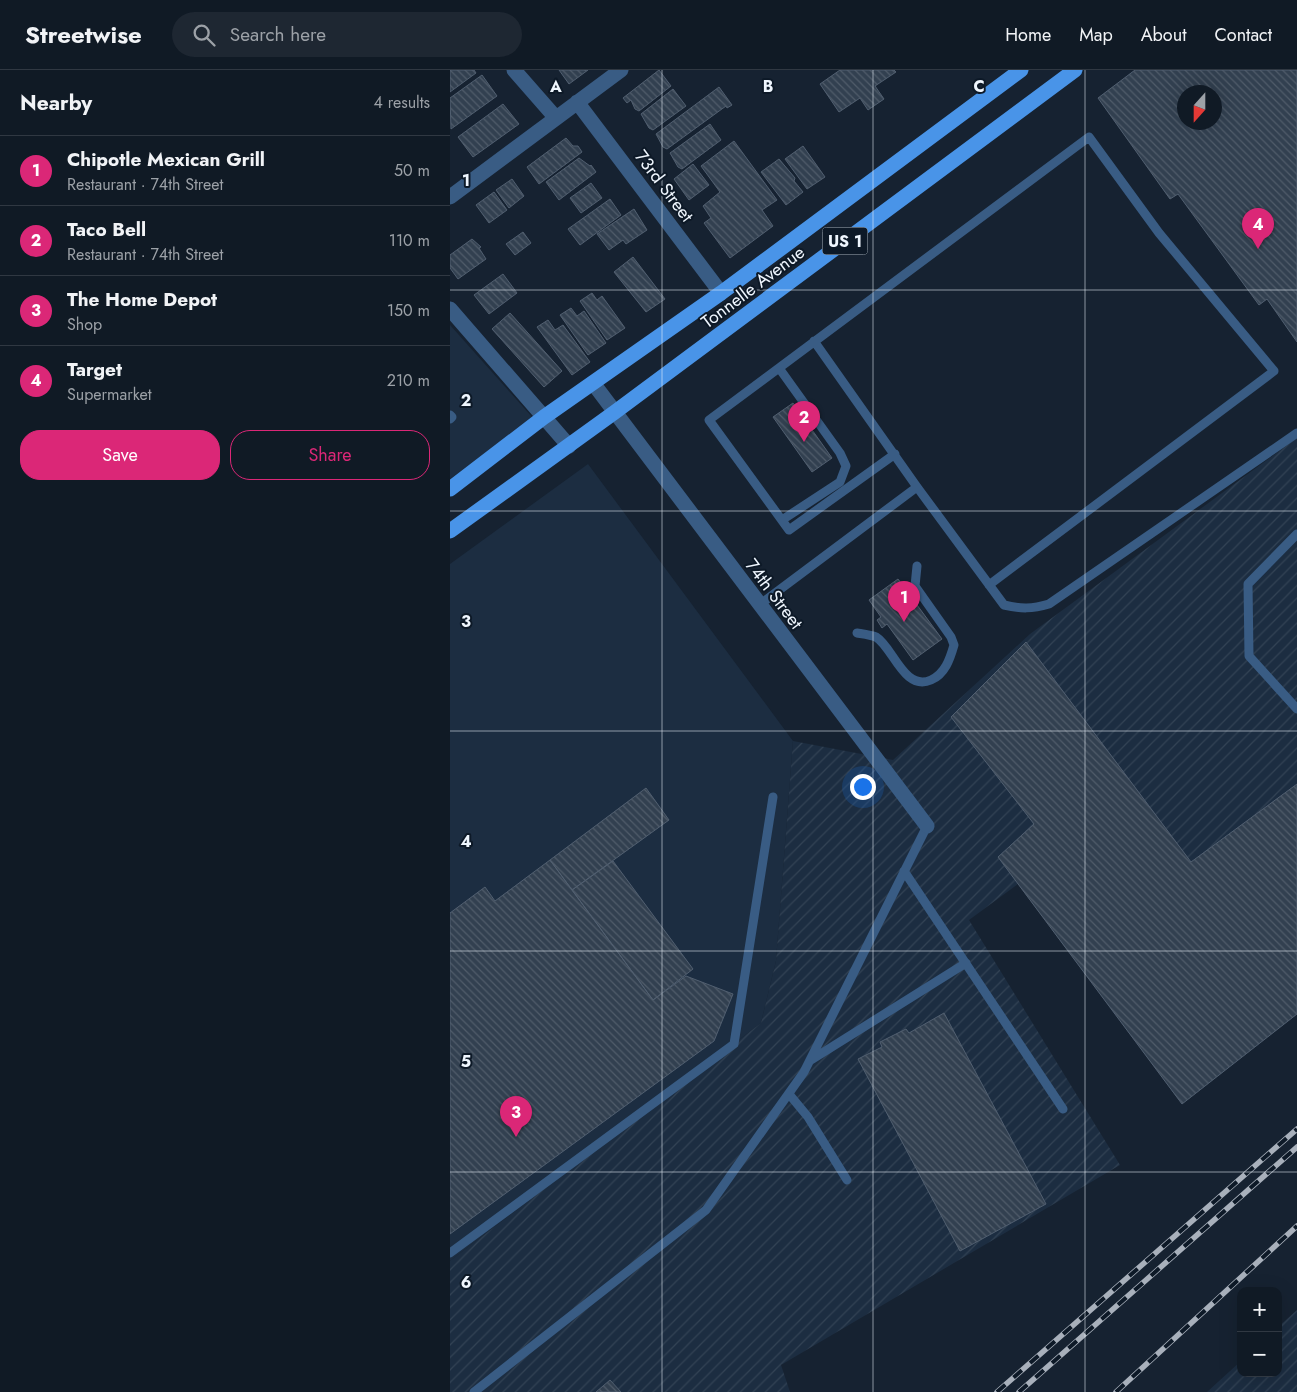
<!DOCTYPE html>
<html lang="en">
<head>
<meta charset="utf-8">
<style>
  :root { --surface:#101a25; --page:#1e2732; --text:#f1f3f6; --muted:#9ca1a7; --line:#303842; --accent:#db2777 }
  body { margin:0; font-family:Jost,sans-serif; background:var(--page); color:var(--text) }
  .controls { position:absolute; right:15px; bottom:15px; display:grid; overflow:hidden; border-radius:10px; box-shadow:0 5px 20px #0002 }
  .controls button { width:45px; height:45px; display:grid; place-items:center; padding:0; border:0; border-bottom:1px solid var(--line); background:var(--surface); color:var(--text); font:25px sans-serif }
  .compass { position:absolute; left:727px; top:15px; width:45px; height:45px; border-radius:50%; background:var(--surface); box-shadow:0 5px 20px #0002; rotate:201deg }
  .you { position:absolute; left:412px; top:716px; width:18px; height:18px; margin:-12px; border:4px solid #fff; border-radius:50%; background:#1a73e8; box-shadow:0 0 0 8px #1a73e833 }
  .badge { display:grid; place-items:center; width:32px; height:32px; border-radius:50%; background:var(--accent); color:#fff; font-size:16px; font-weight:700 }
  .pin { position:absolute; translate:-50% -41px; filter:drop-shadow(0 1px 2px #0008) }
  .pin::after { content:''; position:absolute; top:26px; width:18px; height:15px; background:inherit; clip-path:polygon(0 0,100% 0,50% 100%) }
  .list { margin:0; padding:0; list-style:none }
  h2 { display:flex; justify-content:space-between; align-items:center; height:65px; margin:0; padding:0 20px; font-size:21px }
  h2 small { font-size:16px; font-weight:400; color:var(--muted) }
  .list li { display:grid; grid-template-columns:32px 1fr auto; gap:15px; align-items:center; box-sizing:border-box; height:70px; padding:0 20px; border-top:1px solid var(--line) }
  .list b { display:block; font-size:19px; white-space:nowrap }
  .list p { margin:0; font-size:16px; white-space:nowrap; color:var(--muted) }
  .list em { font-size:16px; font-style:normal; color:var(--muted) }
  .actions { display:flex; gap:10px; padding:15px 20px }
  .actions a { flex:1; padding:11px 0; border:1px solid var(--accent); border-radius:20px; text-align:center; font-size:18px; color:var(--accent) }
  .actions .main { background:var(--accent); color:#fff }
  .icon { flex:none; width:28px; height:28px; fill:none; stroke:currentColor; stroke-width:2; stroke-linecap:round; stroke-linejoin:round }
  .map { position:relative; flex:none; width:847px; height:1322px; overflow:hidden }
  header { display:flex; align-items:center; gap:30px; box-sizing:border-box; height:70px; padding:0 25px; background:var(--surface); border-bottom:1px solid var(--line) }
  header strong { font-size:24px }
  nav { display:flex; gap:28px; margin-inline-start:auto; font-size:18px }
  .search { width:350px; height:45px; background:var(--page); display:flex; align-items:center; gap:12px; box-sizing:border-box; padding:0 18px; border-radius:28px; color:var(--muted); font-size:19px }
  main { display:flex }
  aside { flex:1; background:var(--surface) }
  .map>svg:first-child { display:block }
  .built { fill:#1c2d41 }
  .industrial { fill:url(#industrial-furrows) }
  .building { fill:url(#building-back-hatch); stroke:#515f70; fill-rule:evenodd }
  .lines { fill:none; stroke-linecap:round; stroke-linejoin:round }
  .lane { stroke:#395c84; stroke-width:9 }
  .street { stroke:#395c84; stroke-width:15 }
  .primary { stroke:#4994e8; stroke-width:15 }
  .rail-casing { stroke:#a8b0bb; stroke-width:5.5 }
  .rail { stroke:#0d1927; stroke-width:4; stroke-dasharray:11; stroke-linecap:butt }
  .grid { fill:none; stroke:#eff6fe; stroke-width:1; stroke-opacity:0.55 }
  .labels { text-anchor:middle; dominant-baseline:central; stroke-width:4; stroke-linejoin:round; paint-order:stroke }
  .shield { fill:#0d1927; stroke:#abb4be; stroke-width:1 }
  .shield-label { font-size:16px; font-weight:bold; fill:#eff6fe }
  .street-label { font-size:18px; fill:#eff6fe; stroke:#0d1927 }
  .grid-label { font-size:16px; text-anchor:middle; font-weight:bold; fill:#eff6fe; stroke:#0d1927; stroke-width:4; stroke-linejoin:round; paint-order:stroke }
</style>
</head>
<body>
<header>
<strong>Streetwise</strong>
<div class="search"><svg class="icon" aria-label="search" viewBox="0 0 24 24"><circle cx="10" cy="10" r="6"/><path d="M15 15l6 6"/></svg>Search here</div>
<nav><a>Home</a><a>Map</a><a>About</a><a>Contact</a></nav>
</header>
<main>
<aside>
<h2>Nearby<small>4 results</small></h2>
<ul class="list">
<li><span class="badge">1</span><div><b>Chipotle Mexican Grill</b><p>Restaurant · 74th Street</p></div><em>50 m</em></li>
<li><span class="badge">2</span><div><b>Taco Bell</b><p>Restaurant · 74th Street</p></div><em>110 m</em></li>
<li><span class="badge">3</span><div><b>The Home Depot</b><p>Shop</p></div><em>150 m</em></li>
<li><span class="badge">4</span><div><b>Target</b><p>Supermarket</p></div><em>210 m</em></li>
</ul>
<div class="actions"><a class="main">Save</a><a>Share</a></div>
</aside>
<div class="map">
<svg width="847" height="1322" viewBox="0 0 847 1322">
  <defs>
    <pattern id="industrial-furrows" width="10" height="10" patternUnits="userSpaceOnUse" patternTransform="scale(1.25)"><rect width="10" height="10" fill="#1c2d41"/><path d="M-1 1l2-2M0 10L10 0M9 11l2-2" fill="none" stroke="#324254"/></pattern>
    <pattern id="building-back-hatch" width="6" height="6" patternUnits="userSpaceOnUse" patternTransform="scale(1.25)"><rect width="6" height="6" fill="#324050"/><path d="M-1 5l2 2M0 0l6 6M5-1l2 2" fill="none" stroke="#505c6a"/></pattern>
  </defs>
  <rect width="100%" height="100%" fill="#162231"/>
  <path class="built" d="M0 255 83 348 0 409Z
    M138 394 343 671 326 891 311 953 0 1191V494Z"/>
  <path class="industrial" d="M847 368V944L732 1034 568 814 519 850 670 1095 331 1295 340 1322H0V1191L311 953 326 891 343 671 443 690 580 564Z
    M847 1240V1322H757L791 1291V1303H828V1257Z"/>
  <path class="building" d="M0 0H24L26 3 0 22Z
    M109 0H138L119 14Z
    M209 0 221 16 189 41 185 39 181 30 177 33 173 28Z
    M390 0H444L446 2 425 16 434 29 418 40 410 28 389 42 370 14Z
    M685 0H847V272L817 229 809 235 728 124 720 129 648 28ZM734 22H764V52H734Z
    M32 5 47 26 1 59 0 28Z
    M269 17 282 35 277 38 276 36 217 79 213 77 206 64Z
    M223 19 236 36 203 60 199 58 191 44Z
    M53 34 69 54 23 87 8 67Z
    M260 54 271 70 232 99 228 97 220 83Z
    M116 68 123 76H128L132 82 89 114 77 97Z
    M284 71 327 130 312 140 323 156 280 188 254 153 261 148 253 136 270 122 251 96Z
    M353 76 375 107 357 119 335 89Z
    M129 88 140 96 141 95 146 102 109 130 96 112Z
    M329 89 345 108 344 111 353 122 336 135 311 102Z
    M243 94 259 115 239 130 224 109Z
    M62 109 74 126 59 138 46 120Z
    M141 113 152 128 131 143 120 128Z
    M44 122 57 140 39 153 26 135Z
    M160 129 171 145 130 175 118 159Z
    M184 139 197 160 176 174 173 170 159 180 147 164Z
    M73 162 81 173 65 185 56 174Z
    M22 169 31 177 29 178 36 189 8 209 0 198V185Z
    M183 187 215 229 196 242 164 202Z
    M53 204 67 223 39 244 24 225Z
    M142 223 147 230 152 226 175 258 157 270 130 231Z
    M121 238 127 246 134 241 156 273 138 285 110 245Z
    M60 243 112 301 94 317 42 259Z
    M98 250 105 260 113 255 140 292 122 305 87 257Z
    M343 333 382 388 362 402 323 347Z
    M448 509 492 569 463 590 437 554 432 558 427 550 431 547 419 530Z
    M576 572 741 792 847 714V944L732 1034 548 787 584 754 501 647Z
    M196 718 219 750 122 820 100 790Z
    M100 790 203 930 236 906 283 924 264 971 0 1164V843L35 817 45 831Z
    M163 791 243 899 203 930 122 820Z
    M494 943 596 1134 510 1181 408 989 432 977 430 972 456 959 459 963Z
    M160 1310 171 1322H146Z"/>
  <g class="lines">
    <path class="lane" d="M364 271 467 417 554 535C571 539 582 539 599 534L847 363
      M329 298 390 383 396 396 390 412 332 450
      M0 345 2 347 0 349
      M445 384 339 460 259 350 639 67 709 163 824 301 539 515
      M847 464 798 514 799 586 847 639
      M309 535 467 417
      M407 563C413 564 421 565 426 567 443 577 454 622 481 610 495 604 500 589 504 575L501 567 465 516 467 496
      M454 801 613 1039
      M361 990 516 893
      M339 1024 358 1047 397 1110
      M0 1183 284 974 323 727
      M24 1322 256 1140 354 1002 477 756"/>
    <path class="street" d="M64 0 106 48
      M127 32 271 223
      M0 127 171 0
      M0 239 119 376
      M143 313 477 756"/>
    <path class="primary" d="M0 419 94 347 271 223 571 0
      M0 461 165 342 625 0"/>
    <g class="rail-casing">
      <path id="rail" d="M547 1322 847 1059
        M569 1322 847 1077
        M666 1322 847 1156"/>
    </g>
    <use href="#rail" class="rail"/>
  </g>
  <path class="grid" d="M212 0V1322M423 0V1322M635 0V1322M0 220H847M0 441H847M0 661H847M0 881H847M0 1102H847"/>
  <g class="labels">
    <rect class="shield" x="372.5" y="157.5" width="45" height="27" rx="4"/>
    <g class="shield-label">
      <text x="395" y="171">US 1</text>
    </g>
    <g class="street-label">
      <text transform="translate(214 116) rotate(53)">73rd Street</text>
      <text transform="translate(303 217) rotate(-37)">Tonnelle Avenue</text>
      <text transform="translate(324 524) rotate(53)">74th Street</text>
    </g>
  </g>
  <g class="grid-label">
    <text x="106" y="22">A</text>
    <text x="318" y="22">B</text>
    <text x="529" y="22">C</text>
    <text x="16" y="116">1</text>
    <text x="16" y="336">2</text>
    <text x="16" y="557">3</text>
    <text x="16" y="777">4</text>
    <text x="16" y="997">5</text>
    <text x="16" y="1218">6</text>
  </g>
</svg>
<div class="controls">
<button>+</button>
<button>−</button>
</div>
<svg class="compass" viewBox="-18 -18 36 36"><path d="M0-13l5 13h-10z" fill="#e53935"/><path d="M0 13l5-13h-10z" fill="#9ca1a7"/></svg>
<div class="you"></div>
<div class="pin badge" style="left:454px;top:552px">1</div>
<div class="pin badge" style="left:354px;top:372px">2</div>
<div class="pin badge" style="left:66px;top:1067px">3</div>
<div class="pin badge" style="left:808px;top:179px">4</div>
</div>
</main>
</body>
</html>
